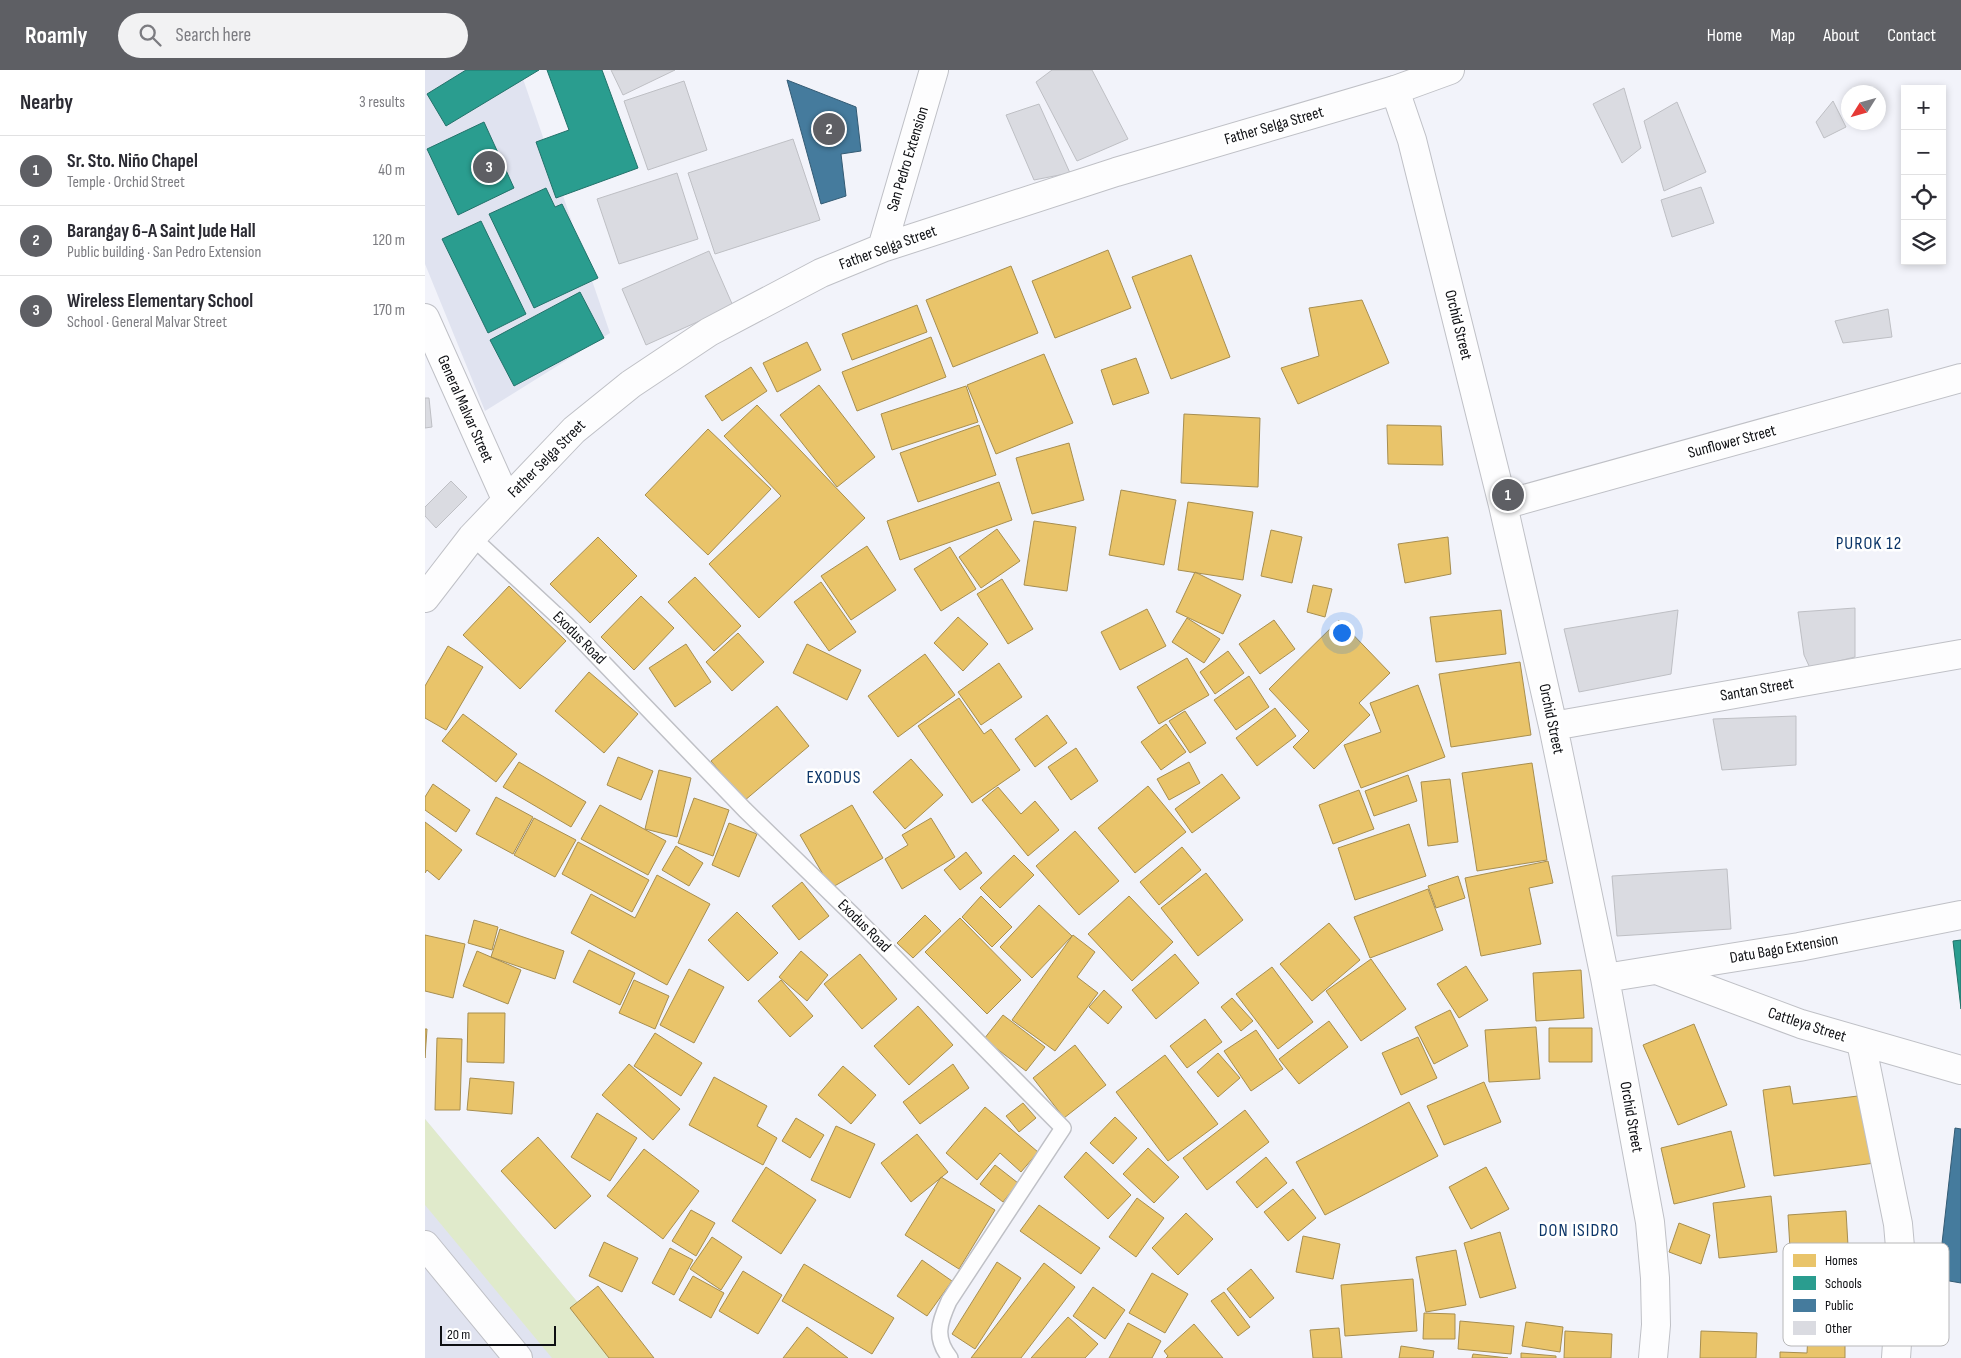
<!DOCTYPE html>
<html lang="en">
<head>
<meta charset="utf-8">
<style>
  :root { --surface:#fff; --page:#f2f2f3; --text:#2b2b33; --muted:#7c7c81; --line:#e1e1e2; --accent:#5e5f64 }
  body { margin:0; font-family:"Sofia Sans Condensed",sans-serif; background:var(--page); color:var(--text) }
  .controls { position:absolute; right:15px; top:15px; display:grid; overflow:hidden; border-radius:0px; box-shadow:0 2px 8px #0003 }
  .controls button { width:45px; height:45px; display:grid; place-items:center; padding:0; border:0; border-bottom:1px solid var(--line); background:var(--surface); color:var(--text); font:25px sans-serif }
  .compass { position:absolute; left:1416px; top:15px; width:45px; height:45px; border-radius:50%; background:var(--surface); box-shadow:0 2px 8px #0003; rotate:233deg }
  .scale { position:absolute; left:15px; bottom:12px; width:116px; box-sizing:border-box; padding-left:5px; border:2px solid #0e0f13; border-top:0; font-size:14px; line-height:18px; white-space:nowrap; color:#0e0f13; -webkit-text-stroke:4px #fff; paint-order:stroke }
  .you { position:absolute; left:916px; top:562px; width:18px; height:18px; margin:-12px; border:4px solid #fff; border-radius:50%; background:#1a73e8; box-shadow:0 0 0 8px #1a73e833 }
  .badge { display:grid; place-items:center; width:32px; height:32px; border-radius:50%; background:var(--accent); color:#fff; font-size:16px; font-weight:700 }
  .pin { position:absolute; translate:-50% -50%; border:2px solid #fff; box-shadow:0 1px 5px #0006 }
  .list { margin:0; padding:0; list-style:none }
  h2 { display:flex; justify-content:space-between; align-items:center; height:65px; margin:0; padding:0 20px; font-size:21px }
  h2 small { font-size:16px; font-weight:400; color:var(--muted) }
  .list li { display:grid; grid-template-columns:32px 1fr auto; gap:15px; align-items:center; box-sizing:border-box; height:70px; padding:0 20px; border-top:1px solid var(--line) }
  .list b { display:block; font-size:19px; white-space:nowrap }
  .list p { margin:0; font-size:16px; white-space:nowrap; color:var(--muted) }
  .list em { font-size:16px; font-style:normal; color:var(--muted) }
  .icon { flex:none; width:28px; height:28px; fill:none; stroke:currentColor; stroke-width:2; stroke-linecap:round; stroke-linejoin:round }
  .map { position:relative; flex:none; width:1536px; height:1288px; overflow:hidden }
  header { display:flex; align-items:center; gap:30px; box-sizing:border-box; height:70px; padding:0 25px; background:var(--accent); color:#fff }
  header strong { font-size:24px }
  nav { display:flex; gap:28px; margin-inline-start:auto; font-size:18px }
  .search { width:350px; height:45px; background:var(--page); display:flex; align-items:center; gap:12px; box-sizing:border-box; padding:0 18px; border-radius:28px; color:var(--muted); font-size:19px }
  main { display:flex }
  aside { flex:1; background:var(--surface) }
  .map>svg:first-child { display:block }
  .built { fill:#e0e3f0 }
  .green { fill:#e0eacb }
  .homes { fill:#e9c46a; stroke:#a78e50 }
  .schools { fill:#2a9d8f; stroke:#22726a }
  .public { fill:#457b9d; stroke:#345b74 }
  .building { fill:#dadbe1; stroke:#bebfc4 }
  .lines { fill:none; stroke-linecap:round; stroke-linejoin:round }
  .lane-casing { stroke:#bfc0c6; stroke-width:18 }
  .street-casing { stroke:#bfc0c6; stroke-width:30 }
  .secondary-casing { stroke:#bfc0c6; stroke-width:30 }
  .lane { stroke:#fdfdfe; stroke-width:15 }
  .street { stroke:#fdfdfe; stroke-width:28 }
  .secondary { stroke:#fdfdfe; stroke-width:28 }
  .labels { text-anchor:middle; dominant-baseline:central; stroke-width:5; stroke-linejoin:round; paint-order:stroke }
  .street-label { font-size:16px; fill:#0e0f13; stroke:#fff }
  .neighbourhood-label { font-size:18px; letter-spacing:1px; fill:#0b3568; stroke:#fff }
  .key { fill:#fff; stroke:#b7b7b8; stroke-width:1 }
  .key-label { font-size:14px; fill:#0e0f13 }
</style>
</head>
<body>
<header>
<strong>Roamly</strong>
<div class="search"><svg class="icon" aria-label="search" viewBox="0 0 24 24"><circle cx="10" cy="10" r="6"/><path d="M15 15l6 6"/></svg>Search here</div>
<nav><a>Home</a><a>Map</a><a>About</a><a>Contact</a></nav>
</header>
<main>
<aside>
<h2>Nearby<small>3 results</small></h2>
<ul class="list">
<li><span class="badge">1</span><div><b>Sr. Sto. Niño Chapel</b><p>Temple · Orchid Street</p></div><em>40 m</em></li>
<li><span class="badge">2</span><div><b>Barangay 6-A Saint Jude Hall</b><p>Public building · San Pedro Extension</p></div><em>120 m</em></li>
<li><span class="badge">3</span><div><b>Wireless Elementary School</b><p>School · General Malvar Street</p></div><em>170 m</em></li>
</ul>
</aside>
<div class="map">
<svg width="1536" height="1288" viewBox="0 0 1536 1288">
  <rect width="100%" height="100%" fill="#f2f3fa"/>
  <path class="built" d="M0 0H95L185 263 60 341 0 194Z
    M0 1049 199 1288H0Z"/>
  <path class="green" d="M0 1049 199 1288H127L0 1135Z"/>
  <path class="homes" d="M683 180 706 238 630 268 607 211Z
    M766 185 805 287 746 309 707 207Z
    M586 196 613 263 528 297 501 230Z
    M937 230 964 293 873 334 856 298 894 286 884 238Z
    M492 235 502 262 427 290 417 264Z
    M506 267 521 307 432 341 417 302Z
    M382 272 396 300 352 322 338 293Z
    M619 284 648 353 571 384 542 315Z
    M711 288 724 323 688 335 676 300Z
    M326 297 342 321 297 351 280 326Z
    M394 315 450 387 412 417 355 345Z
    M541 316 553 352 467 380 456 344Z
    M332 335 440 448 334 548 284 494 356 426 299 366Z
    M759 344 835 348 833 417 756 413Z
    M554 355 571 405 493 432 475 383Z
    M962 355 1016 356 1018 395 963 394Z
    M283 359 346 419 283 485 220 425Z
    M644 373 659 430 607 444 591 388Z
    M574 412 587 450 475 490 462 451Z
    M696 420 751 430 739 495 684 485Z
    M763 432 828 442 818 510 753 500Z
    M609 451 651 457 642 521 599 515Z
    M572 459 595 491 556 518 534 487Z
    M846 460 877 467 867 513 836 506Z
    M173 467 212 506 165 553 125 514Z
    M1023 467 1026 504 980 513 973 474Z
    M442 476 471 520 426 550 396 506Z
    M525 477 551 519 516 541 489 499Z
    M770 502 816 525 798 564 751 542Z
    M270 507 316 556 289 581 243 532Z
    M577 509 608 559 583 574 552 524Z
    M396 512 431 562 404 581 369 532Z
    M888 515 907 519 900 547 882 542Z
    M84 516 141 571 95 619 38 565Z
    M216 526 249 558 209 600 176 567Z
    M722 539 741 576 695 600 676 562Z
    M1076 540 1081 584 1011 592 1005 547Z
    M533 547 563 574 538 601 509 573Z
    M762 548 795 569 779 593 747 572Z
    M849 550 870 579 835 604 814 574Z
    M914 550 965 603 934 633 945 645 889 699 868 677 884 661 844 619Z
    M313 563 339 592 307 621 281 592Z
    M261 574 286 612 250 637 224 598Z
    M382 574 436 600 422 630 368 603Z
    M23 576 58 597 21 660 0 648V616Z
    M803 581 819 603 790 624 775 602Z
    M500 584 530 625 473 667 443 626Z
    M762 588 784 625 734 654 712 617Z
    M1095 592 1106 665 1026 677 1014 604Z
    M574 593 597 627 556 655 533 622Z
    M164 602 213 644 179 683 130 641Z
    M824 606 844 637 811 660 789 630Z
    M993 615 1020 687 936 718 919 675 956 662 945 633Z
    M534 628 559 664 566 659 595 700 547 733 493 656Z
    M352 636 384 676 319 731 286 691Z
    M850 638 871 666 832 696 811 668Z
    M760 641 781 673 765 683 744 651Z
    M38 644 92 684 71 712 17 671Z
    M622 645 642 673 610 697 590 669Z
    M741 654 761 682 736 700 716 672Z
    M651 678 673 711 646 730 623 697Z
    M193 687 228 701 216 730 182 715Z
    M486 689 518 725 480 759 448 722Z
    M94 692 161 732 146 757 78 717Z
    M764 692 775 713 744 730 732 709Z
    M1107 693 1122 790 1052 801 1037 703Z
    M234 700 266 708 252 767 220 759Z
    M797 704 815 728 767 763 750 739Z
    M983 705 992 731 949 746 940 721Z
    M1025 709 1033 772 1003 776 996 712Z
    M8 714 45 740 31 762 0 740V727Z
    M723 716 761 762 710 803 673 758Z
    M573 717 596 744 610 731 634 760 603 786 557 730Z
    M934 720 949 759 908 774 894 735Z
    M71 727 108 747 88 784 51 764Z
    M269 728 304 740 288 786 253 773Z
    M175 735 241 771 223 805 156 769Z
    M427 735 458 788 406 818 375 765Z
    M109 748 151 770 130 807 89 785Z
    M506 748 530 787 477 819 460 789 483 775 477 765Z
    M0 752 37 780 14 810 2 800 0 803Z
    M304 753 332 764 314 807 287 795Z
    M984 754 1001 806 930 830 913 778Z
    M650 761 694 811 654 845 611 796Z
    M153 772 224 810 207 842 137 804Z
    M251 776 278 793 264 816 237 800Z
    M757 777 776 800 734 835 715 812Z
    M541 782 557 803 535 820 519 800Z
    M589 785 609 805 575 838 555 818Z
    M1123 791 1128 813 1104 818 1116 874 1056 886 1040 808Z
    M781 803 818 850 773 886 736 838Z
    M232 805 285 834 242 915 146 863 166 824 210 848Z
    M1033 806 1040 828 1011 838 1003 816Z
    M377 812 404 846 374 870 347 836Z
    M1003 819 1018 860 945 888 929 847Z
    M556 826 587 857 567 877 537 847Z
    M704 826 748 872 707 911 663 864Z
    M614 835 647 866 607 908 575 877Z
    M312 842 353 883 323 911 283 870Z
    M500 845 516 861 488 888 472 873Z
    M535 848 596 910 562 944 500 882Z
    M49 850 73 857 67 880 43 873Z
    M904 853 935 890 887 931 855 894Z
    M75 859 139 881 130 909 66 887Z
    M0 865 40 874 28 928 0 921Z
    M648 865 670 882 652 907 673 923 630 981 587 950Z
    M164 880 210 903 195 935 148 912Z
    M52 881 96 900 83 934 38 916Z
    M376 881 403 905 382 931 354 907Z
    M435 884 472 929 437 959 399 914Z
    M750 884 774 913 731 949 707 920Z
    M946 889 981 939 936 971 901 921Z
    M1041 896 1063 930 1034 948 1012 914Z
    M847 897 888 952 853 979 811 924Z
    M264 899 299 917 269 973 235 955Z
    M1156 900 1159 948 1111 951 1108 903Z
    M209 910 244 926 230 959 194 943Z
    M356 910 388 946 365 967 333 931Z
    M679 920 697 937 683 954 664 937Z
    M807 928 828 951 816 961 796 937Z
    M493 936 528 975 484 1015 449 976Z
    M1025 940 1043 976 1009 994 990 957Z
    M43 943H80L79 993 42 992Z
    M578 945 620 977 601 1001 559 969Z
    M780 949 797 972 762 998 745 976Z
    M904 951 923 977 874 1014 854 989Z
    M1269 954 1302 1035 1253 1055 1218 975Z
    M1111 957 1115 1009 1064 1012 1060 960Z
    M1124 958H1167V992H1124Z
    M0 959H2L0 988Z
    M831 960 858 999 826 1021 799 981Z
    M230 963 277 993 256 1026 209 996Z
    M993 967 1012 1008 976 1025 957 983Z
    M12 968 37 969 35 1040H10Z
    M650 975 681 1015 639 1048 608 1008Z
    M793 983 815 1008 793 1027 772 1002Z
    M740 985 793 1054 743 1091 691 1022Z
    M204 994 255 1039 228 1070 177 1025Z
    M528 994 544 1018 495 1054 478 1032Z
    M418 996 451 1025 426 1054 393 1025Z
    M289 1007 342 1036 332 1056 352 1068 338 1095 264 1055Z
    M45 1008 89 1012 87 1044 42 1040Z
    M1059 1012 1076 1052 1019 1075 1002 1036Z
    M1365 1016 1368 1034 1441 1025 1450 1093 1349 1106 1338 1020Z
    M984 1032 1013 1086 900 1145 871 1092Z
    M598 1033 611 1048 594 1062 581 1046Z
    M560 1037 613 1082 596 1102 575 1083 552 1110 521 1083Z
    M820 1040 844 1072 782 1120 758 1088Z
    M172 1043 212 1068 185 1111 146 1087Z
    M690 1047 712 1068 688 1094 665 1073Z
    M371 1048 399 1065 385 1088 357 1071Z
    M411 1056 450 1074 425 1128 386 1110Z
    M1306 1061 1320 1117 1249 1134 1236 1078Z
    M492 1064 523 1102 486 1132 456 1093Z
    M113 1067 166 1126 130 1159 76 1101Z
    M723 1078 754 1107 729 1133 698 1104Z
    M219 1079 274 1121 238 1169 182 1126Z
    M661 1082 706 1125 683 1149 639 1107Z
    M841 1087 862 1113 832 1138 811 1112Z
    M570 1095 593 1113 578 1132 555 1114Z
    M341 1097 391 1130 356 1184 307 1151Z
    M1061 1097 1084 1139 1046 1159 1024 1117Z
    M516 1107 570 1140 534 1199 480 1165Z
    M868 1119 891 1148 863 1171 839 1142Z
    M1346 1126 1352 1182 1294 1188 1288 1133Z
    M712 1128 739 1148 711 1187 684 1167Z
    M614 1135 675 1178 656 1204 595 1161Z
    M266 1140 290 1153 271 1186 247 1171Z
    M1421 1141 1424 1193 1366 1196 1363 1145Z
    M761 1143 788 1169 753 1205 727 1178Z
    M1254 1153 1285 1165 1276 1194 1244 1182Z
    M1075 1162 1091 1218 1055 1228 1039 1173Z
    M878 1166 915 1174 908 1209 871 1202Z
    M287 1167 317 1187 296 1220 265 1199Z
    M179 1172 213 1188 197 1222 164 1206Z
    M245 1178 268 1190 249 1225 227 1213Z
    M1031 1180 1041 1235 1001 1242 991 1187Z
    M497 1190 527 1211 502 1246 472 1226Z
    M572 1192 596 1208 550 1279 527 1264Z
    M619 1193 650 1217 596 1288H546Z
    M379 1194 469 1248 447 1284 357 1231Z
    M826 1199 849 1228 825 1248 802 1219Z
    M318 1201 357 1225 333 1264 294 1241Z
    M727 1203 763 1224 740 1263 704 1243Z
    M268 1206 299 1223 286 1248 254 1230Z
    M988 1209 992 1261 920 1266 916 1215Z
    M173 1216 229 1288H184L145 1238Z
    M668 1217 700 1240 680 1269 648 1246Z
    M799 1222 825 1257 813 1266 786 1231Z
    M999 1243 1030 1244V1269H998Z
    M643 1247 673 1274 660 1288H606Z
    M1035 1251 1089 1256 1086 1284 1033 1279Z
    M1101 1252 1138 1257 1135 1282 1097 1276Z
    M703 1253 736 1271 727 1288H684Z
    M769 1254 798 1288H741L743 1286 739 1281Z
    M382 1257 423 1288H358Z
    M914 1258 917 1288H888L885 1260Z
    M1140 1261 1187 1264 1186 1288H1139Z
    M1276 1261 1332 1263 1331 1288H1275Z
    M1383 1264 1420 1265V1288H1355V1282L1382 1283Z
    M976 1276 1009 1281 1008 1288H974Z
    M1096 1283 1131 1286V1288H1096Z
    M1048 1284 1083 1288H1047Z"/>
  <path class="schools" d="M41 0H114L21 56 2 24Z
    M122 0H177L213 98 131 128 111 72 144 60Z
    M59 52 89 118 33 145 2 79Z
    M121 118 130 137 137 134 173 208 109 238 64 144Z
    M56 151 101 244 63 263 17 169Z
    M155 222 179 268 89 316 65 270Z
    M1536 870V939L1528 871Z"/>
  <path class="public" d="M362 10 431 37 436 81 416 84 421 126 396 134Z
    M1530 1058 1536 1059V1213L1513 1209Z"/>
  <path class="building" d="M186 0H250L198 25Z
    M627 0H667L703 69 652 91 611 12Z
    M259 11 282 80 223 100 199 31Z
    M1199 18 1216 78 1197 93 1168 34Z
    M1408 31 1421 57 1399 68 1391 52Z
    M1252 32 1281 102 1239 121 1219 51Z
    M614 34 645 103 609 110 581 45Z
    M368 69 395 150 290 184 263 103Z
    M252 103 273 169 194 194 172 129Z
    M1276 117 1289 153 1247 167 1236 130Z
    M284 181 308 236 221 275 197 219Z
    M1463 239 1467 267 1418 273 1410 251Z
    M0 328H4L7 357 0 358Z
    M26 411 42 427 11 458 0 446V437Z
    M1430 538V587L1385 598 1379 585 1373 542Z
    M1253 540 1246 604 1154 622 1139 559Z
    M1371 646V695L1297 700 1288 649Z
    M1302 799 1306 859 1192 866 1187 806Z"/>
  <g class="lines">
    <g class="lane-casing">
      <path id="lane" d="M47 467 141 554 320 740 431 848 638 1058 524 1231C514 1253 509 1268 525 1288"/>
    </g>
    <g class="street-casing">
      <path id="street" d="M970 20 987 70 1078 435 1128 656 1180 908 1225 1152 1230 1208 1231 1255 1228 1288
        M0 248 81 429
        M1078 435 1536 308
        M1128 656 1536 584
        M1234 901 1376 954 1536 1000
        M1180 908 1374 877 1536 845
        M1436 972 1473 1154 1477 1200 1471 1288
        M0 1175 93 1288"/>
    </g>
    <g class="secondary-casing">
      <path id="secondary" d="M457 178 509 0
        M0 528 47 467 149 360 206 314 284 262 396 203 457 178 691 102 970 20 1025 0"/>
    </g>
    <use href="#lane" class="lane"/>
    <use href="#street" class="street"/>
    <use href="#secondary" class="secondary"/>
  </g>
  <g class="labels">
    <g class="street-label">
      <text transform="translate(849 56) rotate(-16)">Father Selga Street</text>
      <text transform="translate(483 89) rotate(-73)">San Pedro Extension</text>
      <text transform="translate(463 178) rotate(-20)">Father Selga Street</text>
      <text transform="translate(1033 255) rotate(76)">Orchid Street</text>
      <text transform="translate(40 339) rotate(66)">General Malvar Street</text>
      <text transform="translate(1307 372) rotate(-15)">Sunflower Street</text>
      <text transform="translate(122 389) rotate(-45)">Father Selga Street</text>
      <text transform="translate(154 568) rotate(45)">Exodus Road</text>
      <text transform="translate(1332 620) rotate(-10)">Santan Street</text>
      <text transform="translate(1126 649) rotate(78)">Orchid Street</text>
      <text transform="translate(439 856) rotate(45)">Exodus Road</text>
      <text transform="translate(1359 879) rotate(-10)">Datu Bago Extension</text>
      <text transform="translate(1382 955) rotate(18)">Cattleya Street</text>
      <text transform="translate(1206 1047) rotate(80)">Orchid Street</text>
    </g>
    <g class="neighbourhood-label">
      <text x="1444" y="473">PUROK 12</text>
      <text x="409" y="707">EXODUS</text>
      <text x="1154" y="1160">DON ISIDRO</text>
    </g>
  </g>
  <rect x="1358" y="1173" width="166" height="103" rx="8" class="key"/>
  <rect x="1368" y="1184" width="23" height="13" fill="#e9c46a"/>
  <rect x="1368" y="1206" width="23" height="14" fill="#2a9d8f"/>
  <rect x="1368" y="1229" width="23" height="13" fill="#457b9d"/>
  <rect x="1368" y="1251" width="23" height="14" fill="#dadbe1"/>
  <g class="key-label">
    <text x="1400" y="1195">Homes</text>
    <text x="1400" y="1218">Schools</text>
    <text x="1400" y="1240">Public</text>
    <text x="1400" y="1263">Other</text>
  </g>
</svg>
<div class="controls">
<button>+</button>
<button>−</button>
<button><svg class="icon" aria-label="locate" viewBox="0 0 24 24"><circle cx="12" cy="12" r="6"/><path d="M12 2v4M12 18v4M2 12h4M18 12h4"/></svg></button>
<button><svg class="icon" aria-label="layers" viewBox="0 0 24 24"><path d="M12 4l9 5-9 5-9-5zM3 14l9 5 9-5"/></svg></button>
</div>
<svg class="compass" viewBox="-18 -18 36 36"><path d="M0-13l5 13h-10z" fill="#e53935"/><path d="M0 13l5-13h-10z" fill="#7c7c81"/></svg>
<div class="scale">20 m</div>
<div class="you"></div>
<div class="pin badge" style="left:1083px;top:425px">1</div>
<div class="pin badge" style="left:404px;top:59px">2</div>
<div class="pin badge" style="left:64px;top:97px">3</div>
</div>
</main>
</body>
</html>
